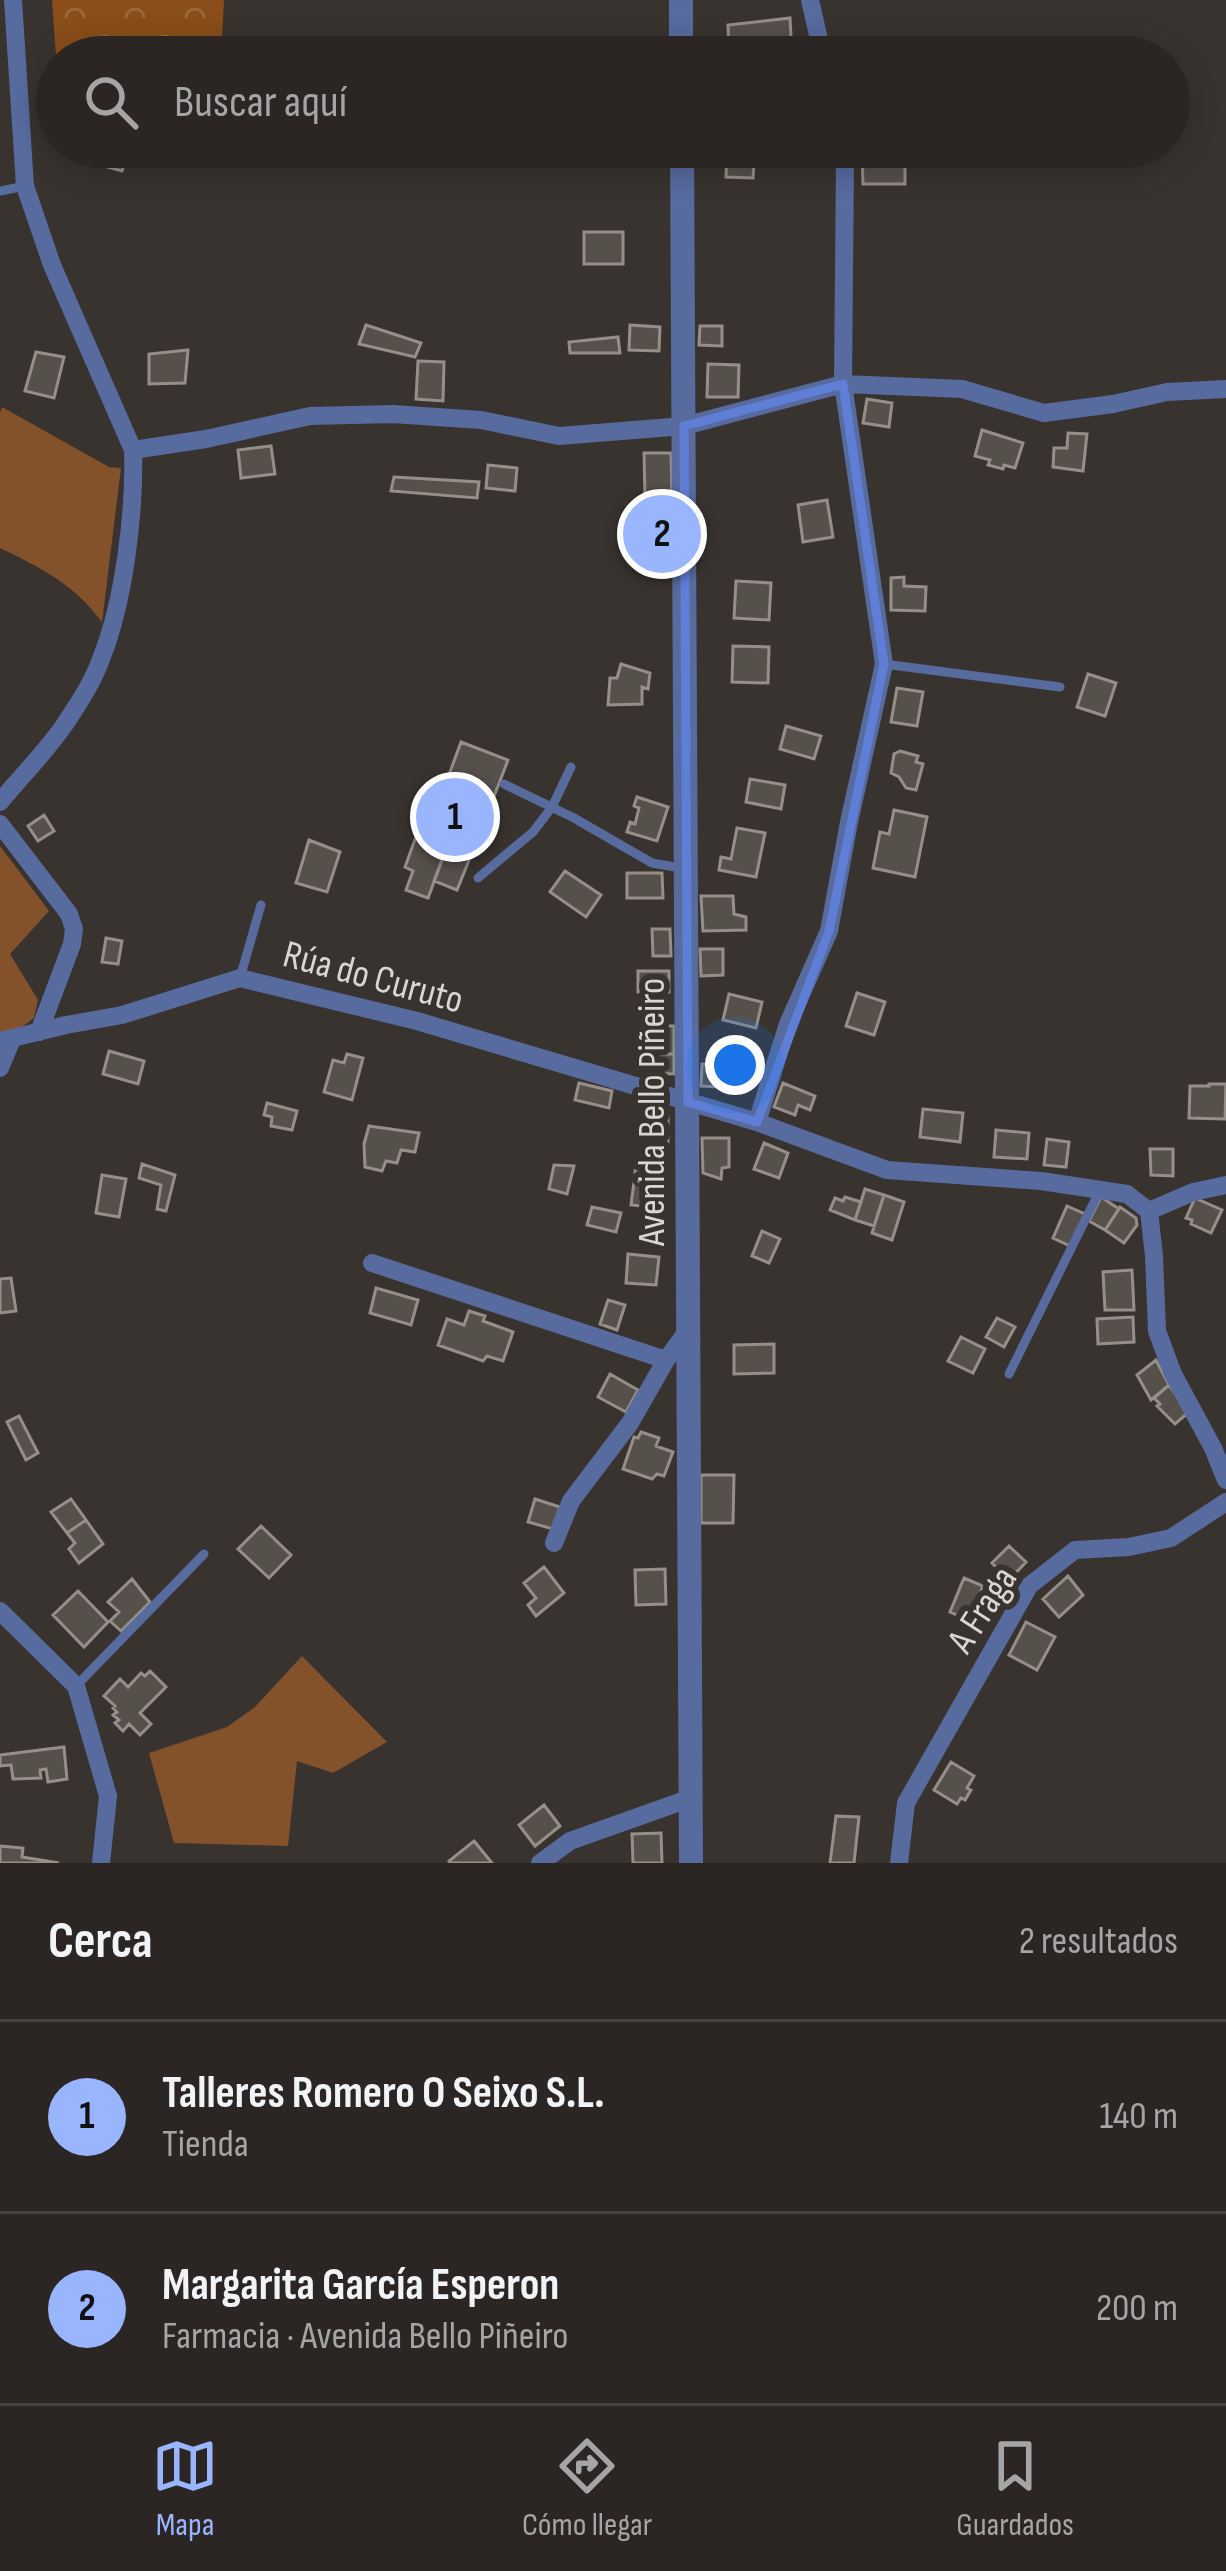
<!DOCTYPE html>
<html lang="es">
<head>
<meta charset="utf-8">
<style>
  :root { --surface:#2b2623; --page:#332e2b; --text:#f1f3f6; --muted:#a6a5a6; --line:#474341; --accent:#99b5fd }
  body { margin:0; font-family:"Sofia Sans Condensed",sans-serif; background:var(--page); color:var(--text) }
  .you { position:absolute; left:735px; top:1065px; width:42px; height:42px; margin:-30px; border:9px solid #fff; border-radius:50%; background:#1a73e8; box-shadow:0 0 0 18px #1a73e833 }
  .badge { display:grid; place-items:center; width:78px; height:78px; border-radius:50%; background:var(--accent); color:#111; font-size:39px; font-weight:700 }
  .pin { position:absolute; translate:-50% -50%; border:6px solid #fff; box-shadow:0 3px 12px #0006 }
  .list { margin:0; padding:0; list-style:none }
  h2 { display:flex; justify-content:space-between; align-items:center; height:156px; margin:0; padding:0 48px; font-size:51px }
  h2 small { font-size:39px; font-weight:400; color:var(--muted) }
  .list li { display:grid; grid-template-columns:78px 1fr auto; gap:36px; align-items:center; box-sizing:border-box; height:192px; padding:0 48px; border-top:3px solid var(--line) }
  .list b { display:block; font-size:45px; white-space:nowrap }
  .list p { margin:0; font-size:39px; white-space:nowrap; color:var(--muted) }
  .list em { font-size:39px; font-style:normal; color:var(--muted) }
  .icon { flex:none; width:66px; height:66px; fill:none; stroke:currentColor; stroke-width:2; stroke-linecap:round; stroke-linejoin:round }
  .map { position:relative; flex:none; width:1226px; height:1863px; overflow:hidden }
  .search { position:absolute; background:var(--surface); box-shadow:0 6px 30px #0003; left:36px; right:36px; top:36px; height:132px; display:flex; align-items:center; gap:30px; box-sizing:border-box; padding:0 42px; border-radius:66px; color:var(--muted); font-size:45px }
  .sheet { height:540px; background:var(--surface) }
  nav { display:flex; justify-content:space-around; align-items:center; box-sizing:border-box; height:168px; border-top:3px solid var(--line); background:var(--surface); font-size:33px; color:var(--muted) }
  nav a { display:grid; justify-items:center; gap:6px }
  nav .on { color:var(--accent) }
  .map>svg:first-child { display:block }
  .grass { fill:#83512a }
  .forest { fill:url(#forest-crowns) }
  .building { fill:#56504b; stroke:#958e89; stroke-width:3 }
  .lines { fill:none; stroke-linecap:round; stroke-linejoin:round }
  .service { stroke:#586b9f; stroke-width:9 }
  .minor { stroke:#586b9f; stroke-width:18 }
  .tertiary { stroke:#586b9f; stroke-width:24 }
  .marked { fill:none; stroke:#5f7ed6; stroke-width:9; stroke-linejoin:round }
  .labels { text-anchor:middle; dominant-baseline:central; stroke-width:12; stroke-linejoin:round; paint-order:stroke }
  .street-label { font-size:39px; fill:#dad6d3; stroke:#39332f }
</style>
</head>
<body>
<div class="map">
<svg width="1226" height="1863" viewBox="0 0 1226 1863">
  <defs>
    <pattern id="forest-crowns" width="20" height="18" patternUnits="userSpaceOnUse" patternTransform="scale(3)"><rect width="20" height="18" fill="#894e19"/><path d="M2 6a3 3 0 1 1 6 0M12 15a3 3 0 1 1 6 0" fill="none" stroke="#99673a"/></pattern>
  </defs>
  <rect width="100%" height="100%" fill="#39332f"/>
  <path class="grass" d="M2 407 109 467 121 468 102 622C74 584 41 568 0 548V413Z
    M0 846 49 911 10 954 38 1000 34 1018 15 1032 0 1035Z
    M302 1656 387 1742 333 1773 297 1761 288 1846 174 1843 149 1753 227 1727 255 1707Z"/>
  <path class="forest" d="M52 0H224L221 57H57V68Z"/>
  <path class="building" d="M790 18 792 55 774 57 771 52 729 57 728 25Z
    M89 147H130L122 171 85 161Z
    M612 147H652V156H639L638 161H612Z
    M727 147H755L753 178 726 177Z
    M862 152H905V184H863Z
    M584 232H623V264H584Z
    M366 325 421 343 415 357 359 344Z
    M630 325 660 327 659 351 629 350Z
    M700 326H722V346L699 345Z
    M618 337 620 353H570L569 342Z
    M188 350 185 383 149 384V354Z
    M36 352 64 357 54 398 25 391Z
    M418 361 444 362 443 401 416 399Z
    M708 364 739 365 738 397H707Z
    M867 399 892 403 889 427 863 423Z
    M982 430 1023 443 1015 468 1004 465 1003 469 988 465 990 460 975 456Z
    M1068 433 1087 434 1083 471 1053 467 1054 448H1067Z
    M271 446 275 474 241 478 238 450Z
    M644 453H671L673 541 646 542Z
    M488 465 517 468 515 491 486 488Z
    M394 477 479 482 477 498 391 491Z
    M827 500 833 537 803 542 798 505Z
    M904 577V586L926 587 925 611 891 610V578Z
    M736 581 771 583 769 620 734 618Z
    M733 646 769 647 768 683 732 682Z
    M621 664 650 673 648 689 642 687V704L608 705 610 678H617Z
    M1088 674 1116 683 1105 716 1077 707Z
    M897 688 923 692 917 726 891 722Z
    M786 726 821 736 814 759 780 749Z
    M461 742 508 760 478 838 454 828 428 898 406 890 413 871 405 867 429 801 442 806 454 774 450 772Z
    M900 751 918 756 916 762 923 764 916 790 906 788 899 777 891 773 894 754Z
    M750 779 785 785 781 809 746 802Z
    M637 797 668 807 657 841 627 832 630 822 635 824 639 808 634 806Z
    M894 810 927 817 915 877 873 868 880 832 889 834Z
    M44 815 54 831 38 841 28 826Z
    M454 828 478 838 457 890 434 881Z
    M737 828 765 833 756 877 719 870 721 857 731 859Z
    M309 840 340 852 327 892 296 883Z
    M565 871 601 895 586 917 550 892Z
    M627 873H662L663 898H627Z
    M701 896H733L734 914 746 917V930L703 931Z
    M652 929H670L671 956H653Z
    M106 938 122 941 118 964 102 962Z
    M700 949H723V975L701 976Z
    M638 971H669V992H638Z
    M857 993 885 1002 874 1035 846 1026Z
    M729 994 762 1002 756 1028 723 1020Z
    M650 1026H674V1054H651Z
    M109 1051 144 1061 138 1084 103 1074Z
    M347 1054 363 1058 352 1100 324 1092 333 1060 344 1063Z
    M651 1054H674V1074L651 1073Z
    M702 1064 720 1065V1087L701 1086Z
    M579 1083 612 1091 609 1108 575 1100Z
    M783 1083 815 1096 810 1110 798 1105 795 1115 774 1107Z
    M1209 1084H1226L1225 1119 1189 1118 1190 1086H1209Z
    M267 1103 297 1111 292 1130 271 1126 272 1117 264 1115Z
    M923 1109 963 1113 960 1142 920 1137Z
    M643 1113H668V1146H653V1133H642Z
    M369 1126 419 1133 415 1152 401 1150 397 1163 386 1161 382 1171 365 1167 364 1144Z
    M996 1130 1029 1133 1027 1159 994 1157Z
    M702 1138H729V1167L722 1168 721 1179 703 1173Z
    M1047 1139 1069 1142 1066 1167 1044 1165Z
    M764 1143 788 1153 779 1178 754 1169Z
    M1150 1149H1173V1176L1151 1175Z
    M636 1159 660 1161 659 1175 635 1173Z
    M142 1164 175 1175 166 1211 157 1209 161 1185 139 1178Z
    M554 1165 574 1166 567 1194 549 1189Z
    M102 1175 126 1179 119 1217 96 1213Z
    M634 1182 665 1185 662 1208 631 1205Z
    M865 1189 884 1195 874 1226 855 1220Z
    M884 1195 904 1202 892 1240 872 1233Z
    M845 1197 861 1202 855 1220 830 1210 835 1198 843 1201Z
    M1101 1197 1119 1209 1105 1230 1089 1221Z
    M1195 1198 1222 1210 1211 1233 1191 1224 1192 1220 1186 1218Z
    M1067 1206 1085 1214 1070 1246 1053 1238Z
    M592 1207 621 1213 616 1232 587 1225Z
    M1120 1207 1136 1218 1137 1225 1124 1243 1105 1230Z
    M762 1231 780 1239 769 1263 752 1256Z
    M628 1254 659 1257 656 1285 626 1283Z
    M1132 1270 1134 1310H1105L1103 1272Z
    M11 1278 16 1311 0 1313V1279Z
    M376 1288 418 1300 411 1325 370 1313Z
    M608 1300 625 1305 617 1330 600 1324Z
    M469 1311 485 1316 483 1321 513 1332 503 1361 487 1356 483 1361 438 1345 447 1319 464 1325Z
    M1133 1317 1134 1342 1098 1344 1097 1319Z
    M997 1318 1015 1327 1004 1347 986 1337Z
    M961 1337 985 1349 973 1373 948 1361Z
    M774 1344V1373L734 1374V1345Z
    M1156 1360 1169 1385 1151 1400 1137 1375Z
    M610 1374 638 1390 626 1412 598 1397Z
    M1169 1385 1189 1412 1175 1424 1157 1406 1160 1404 1154 1398Z
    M19 1416 38 1453 26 1460 7 1422Z
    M641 1432 659 1438 656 1446 673 1452 664 1476 657 1474 652 1479 623 1469 634 1437 638 1438Z
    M701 1475H734L733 1523H701Z
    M71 1499 86 1520 67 1533 51 1512Z
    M535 1499 560 1507 553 1529 528 1522Z
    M86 1520 103 1544 79 1563 69 1549 75 1543 67 1533Z
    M261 1526 291 1555 269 1578 238 1549Z
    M1009 1546 1026 1562 1009 1580 992 1563Z
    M544 1567 564 1593 536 1616 528 1605 536 1598 524 1583Z
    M665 1569 666 1604 636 1605 635 1570Z
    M1068 1576 1083 1595 1059 1617 1043 1599Z
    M964 1578 983 1586 979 1595 988 1599 977 1624 950 1612Z
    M132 1579 150 1602 121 1631 110 1621 119 1612 108 1602Z
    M78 1591 108 1622 84 1647 53 1615Z
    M1026 1622 1055 1637 1037 1670 1009 1655Z
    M150 1671 166 1687 140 1713 151 1724 140 1735 129 1724 123 1731 115 1723 119 1720 113 1715 117 1712 113 1708 115 1706 104 1696 120 1679 128 1687 141 1673 145 1676Z
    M64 1747 67 1779 48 1782 46 1769 40 1770 41 1778 13 1779 11 1765 0 1766V1755Z
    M951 1762 974 1776 967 1788 971 1790 965 1800 961 1798 957 1804 934 1790Z
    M544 1805 560 1826 535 1846 519 1825Z
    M836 1816 859 1817 854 1863H830Z
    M661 1833 662 1863H633L632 1834Z
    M474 1841 492 1863H451L449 1861Z
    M0 1846 23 1848 22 1857 59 1863H0Z"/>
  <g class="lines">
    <path class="service" d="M0 191 25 186
      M884 664 1060 687
      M504 784 574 818 652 863 681 868
      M478 878 533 832 552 807 571 767
      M240 978 261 905
      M1009 1374 1100 1190
      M76 1686 204 1554"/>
    <path class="minor" d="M13 0 25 186 52 265 133 450 206 439 310 416 393 414 481 420 559 436 622 431 684 426 843 384 962 389 1044 413 1113 404 1167 392 1226 389
      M810 0 823 57
      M0 802C21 776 46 752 65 724 78 704 93 682 101 659 124 602 135 512 133 450
      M0 824 69 914 74 929 72 944 39 1032
      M0 1041 66 1025 122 1015 240 978 417 1021 757 1122 887 1170 1041 1181 1127 1194 1149 1211 1154 1256 1157 1331 1173 1374 1213 1448 1226 1480
      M0 1068 12 1039
      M757 1122 788 1024 829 931 849 822 884 664 843 384 845 160 842 147
      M1149 1211 1193 1192 1226 1185
      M372 1263 666 1360 688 1330
      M554 1543 571 1501 630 1423 666 1360
      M0 1611 76 1686 108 1796 101 1863
      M540 1863 570 1841 691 1798
      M899 1863 906 1803 1029 1586 1075 1550 1129 1547 1171 1538 1226 1502"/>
    <path class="tertiary" d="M681 0V57
      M682 147 691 1863"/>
  </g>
  <path class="marked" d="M843 384 884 664 829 931 757 1122 688 1102 684 426Z"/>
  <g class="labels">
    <g class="street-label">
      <text transform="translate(373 978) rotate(15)">Rúa do Curuto</text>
      <text transform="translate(652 1112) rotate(-90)">Avenida Bello Piñeiro</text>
      <text transform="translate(983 1610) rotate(-57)">A Fraga</text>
    </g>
  </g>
</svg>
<div class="you"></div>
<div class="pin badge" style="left:455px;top:817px">1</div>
<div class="pin badge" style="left:662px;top:534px">2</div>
<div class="search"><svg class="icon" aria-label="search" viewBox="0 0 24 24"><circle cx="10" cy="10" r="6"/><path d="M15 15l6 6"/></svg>Buscar aquí</div>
</div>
<section class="sheet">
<h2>Cerca<small>2 resultados</small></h2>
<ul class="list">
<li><span class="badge">1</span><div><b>Talleres Romero O Seixo S.L.</b><p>Tienda</p></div><em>140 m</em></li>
<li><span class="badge">2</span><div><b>Margarita García Esperon</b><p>Farmacia · Avenida Bello Piñeiro</p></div><em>200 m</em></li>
</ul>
</section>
<nav>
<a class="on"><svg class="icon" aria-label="map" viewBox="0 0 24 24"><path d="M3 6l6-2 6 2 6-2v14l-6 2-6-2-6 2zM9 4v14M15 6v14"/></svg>Mapa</a>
<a><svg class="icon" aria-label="directions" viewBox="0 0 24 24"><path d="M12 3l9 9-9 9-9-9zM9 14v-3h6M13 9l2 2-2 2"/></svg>Cómo llegar</a>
<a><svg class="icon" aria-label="saved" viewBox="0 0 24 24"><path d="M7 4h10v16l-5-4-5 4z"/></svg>Guardados</a>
</nav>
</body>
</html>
